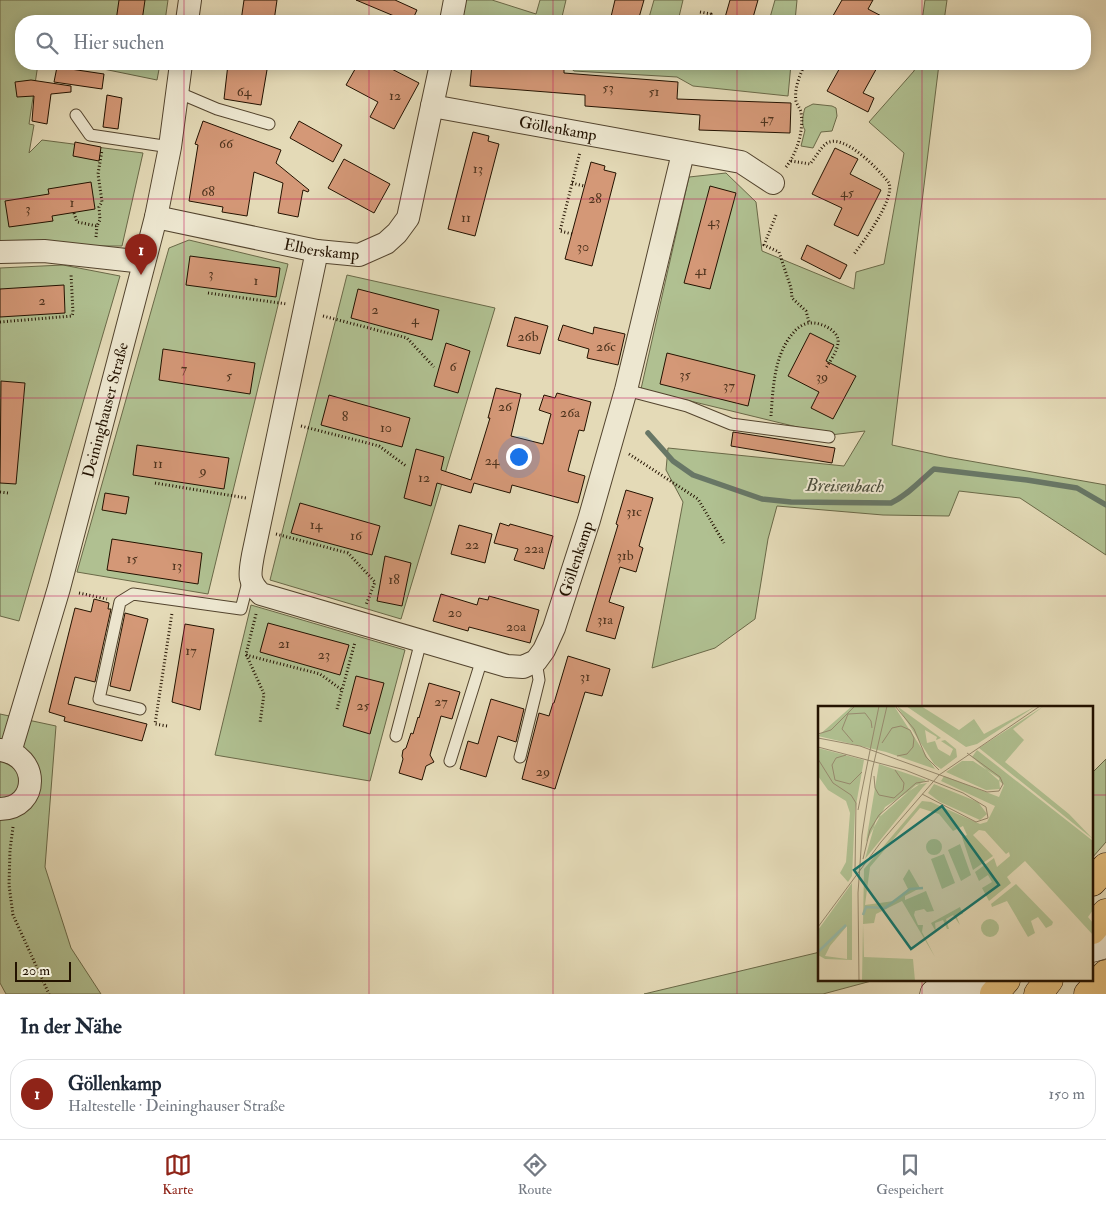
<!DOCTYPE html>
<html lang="de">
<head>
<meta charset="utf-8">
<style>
  :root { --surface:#fff; --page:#f2f2f3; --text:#1f2937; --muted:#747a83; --line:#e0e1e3; --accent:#8f2418 }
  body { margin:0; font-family:"IM FELL Double Pica",serif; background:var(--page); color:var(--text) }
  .scale { position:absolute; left:15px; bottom:12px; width:56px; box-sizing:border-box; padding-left:5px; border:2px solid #231200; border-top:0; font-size:14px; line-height:18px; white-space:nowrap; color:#231200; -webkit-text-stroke:4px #ede7d0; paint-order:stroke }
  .you { position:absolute; left:518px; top:456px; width:18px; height:18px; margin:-12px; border:4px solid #fff; border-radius:50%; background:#1a73e8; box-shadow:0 0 0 8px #1a73e833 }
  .badge { display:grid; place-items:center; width:32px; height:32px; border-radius:50%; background:var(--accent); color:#fff; font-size:16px; font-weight:700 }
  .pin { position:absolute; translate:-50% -41px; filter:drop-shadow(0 1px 2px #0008) }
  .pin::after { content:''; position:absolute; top:26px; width:18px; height:15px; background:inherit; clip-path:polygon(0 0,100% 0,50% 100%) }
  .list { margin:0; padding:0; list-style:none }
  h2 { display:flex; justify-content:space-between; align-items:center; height:65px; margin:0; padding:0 20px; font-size:21px }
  h2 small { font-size:16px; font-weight:400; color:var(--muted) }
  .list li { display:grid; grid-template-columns:32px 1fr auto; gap:15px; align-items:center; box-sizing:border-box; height:70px; margin:0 10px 10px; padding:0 10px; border:1px solid var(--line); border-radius:20px }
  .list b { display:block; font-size:19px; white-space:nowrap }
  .list p { margin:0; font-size:16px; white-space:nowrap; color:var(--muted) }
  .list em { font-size:16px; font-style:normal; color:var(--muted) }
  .icon { flex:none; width:28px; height:28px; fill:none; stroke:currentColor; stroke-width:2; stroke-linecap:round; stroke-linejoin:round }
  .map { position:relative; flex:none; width:1106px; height:994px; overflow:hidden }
  .search { position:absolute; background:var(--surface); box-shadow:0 2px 12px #0003; left:15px; right:15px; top:15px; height:55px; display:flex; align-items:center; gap:12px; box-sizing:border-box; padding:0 18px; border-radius:20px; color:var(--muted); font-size:19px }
  .sheet { height:145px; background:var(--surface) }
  nav { display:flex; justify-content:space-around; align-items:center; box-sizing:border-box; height:70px; border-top:1px solid var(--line); background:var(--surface); font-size:14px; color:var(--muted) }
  nav a { display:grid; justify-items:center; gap:2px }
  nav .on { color:var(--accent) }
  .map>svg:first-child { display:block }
  .green { fill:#b0c091; stroke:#6a6948 }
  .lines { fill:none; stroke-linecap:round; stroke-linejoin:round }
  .stream { stroke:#687766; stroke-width:5.5 }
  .building { fill:#d49877; stroke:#231200 }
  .service-casing { stroke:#53442e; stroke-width:13 }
  .minor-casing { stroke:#53442e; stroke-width:24 }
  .secondary-casing { stroke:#231200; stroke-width:29 }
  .motorway-casing { stroke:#231200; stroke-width:29 }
  .path { stroke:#231200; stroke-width:3; stroke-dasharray:1 2.5; stroke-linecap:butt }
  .service { stroke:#ede7d0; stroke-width:11 }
  .minor { stroke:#ede7d0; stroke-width:22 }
  .secondary { stroke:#ede7d0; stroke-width:28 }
  .motorway { stroke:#e2bd7c; stroke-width:28 }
  .grid { fill:none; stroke:#c2185b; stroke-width:1; stroke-opacity:0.55 }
  .labels { text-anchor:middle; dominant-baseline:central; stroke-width:4; stroke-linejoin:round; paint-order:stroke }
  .number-label { font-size:14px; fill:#4f341e }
  .street-label { font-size:16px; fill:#231200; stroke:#ede7d0 }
  .water-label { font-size:18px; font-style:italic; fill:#4b4d3c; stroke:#ede7d0 }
  .inset-river { fill:none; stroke:#96bbaa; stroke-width:2.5 }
  .inset-road { fill:none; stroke:#978a6e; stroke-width:1 }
  .view { fill:#0f766e; fill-opacity:0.15; stroke:#0f766e; stroke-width:2.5 }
  .inset-edge { fill:none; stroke:#231200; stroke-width:2.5 }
</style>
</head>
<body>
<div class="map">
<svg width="1106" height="994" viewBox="0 0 1106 994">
  <rect width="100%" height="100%" fill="#e4dab7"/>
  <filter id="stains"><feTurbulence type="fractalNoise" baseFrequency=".004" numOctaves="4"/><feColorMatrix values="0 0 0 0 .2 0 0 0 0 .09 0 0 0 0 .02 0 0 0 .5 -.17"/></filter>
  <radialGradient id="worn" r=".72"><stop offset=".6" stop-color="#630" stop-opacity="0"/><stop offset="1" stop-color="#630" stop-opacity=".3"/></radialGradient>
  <path class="green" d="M0 0H168L165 21H21V64H38L29 124 34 125 29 153 42 140 143 153 122 246H0Z
    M466 0H492L536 14 540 0H566L561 21H462Z
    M654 0H683L678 21H648Z
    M775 0H797L795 21H769Z
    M925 0H947L944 21H922Z
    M79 64H160L157 80Z
    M566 64H739L756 67 757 64H791L788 96 693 86 677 77 574 71Z
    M916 64H939L892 445 947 457 1106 485V555L1020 498 959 491 949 516 883 515 777 506 768 539 755 619 715 648 652 668 683 502 666 470 668 448 844 466 865 431 830 435 641 389 689 177 726 173 756 202 762 251 854 289 856 272 884 264 904 153 869 122 914 71Z
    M813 104 832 106 836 108 837 116 832 131 821 132 813 148 801 146 805 130C801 125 803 114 805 108Z
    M189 240 288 264 208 594 77 572 169 248Z
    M63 265 120 276 19 621 0 616V268Z
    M347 275 495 308 401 619 270 580Z
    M251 605 405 650 370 781 215 755Z
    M0 714 56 726 45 867 71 948 101 994H6L0 983Z
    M1106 759V842L1092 858V773Z
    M820 952V980H875L823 994H644Z"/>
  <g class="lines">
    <path class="stream" d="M648 433 673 461 693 475 762 499 791 502 891 503C908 495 920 481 934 469L1027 480 1077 488 1106 505"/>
  </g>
  <path class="building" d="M119 0H145L142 21H116Z
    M244 0H277L274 21H241Z
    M356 0H395L417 10 412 21H406Z
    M615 0H644L638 21H610Z
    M730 0H758L752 21H724Z
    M842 0H873L868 9 891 21H830Z
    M228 64H268L261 105 224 99Z
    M358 64H382L419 83 394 129 370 117 378 102 346 85Z
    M472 64H564V73L678 82 677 99 791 103 790 133 699 130 700 115 585 106V95L470 86Z
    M842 64H879L863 93 874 98 868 112 827 91Z
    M57 67 104 74 102 89 54 82Z
    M31 80 71 86V92L51 94 47 124 32 121 34 96 17 97 15 82Z
    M107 95 122 98 118 129 103 127Z
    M203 121 281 150 276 163 309 190 308 192 303 190 298 217 278 213 283 183 254 172 247 216 222 212 223 207 189 201 198 145 195 144Z
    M299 121 342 145 333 162 290 138Z
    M473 132 489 136 488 141 499 144 475 236 448 229Z
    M75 142 101 147 99 161 73 156Z
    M835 148 858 159 850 174 881 190 858 236 834 225 842 208 812 194Z
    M344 159 390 184 374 213 328 188Z
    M591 162 605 166 604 170 616 173 592 266 565 259Z
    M91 182 95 209 52 216 53 221 9 227 5 201 49 194 48 189Z
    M710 186 736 193 710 289 684 283Z
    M807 245 847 265 840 279 801 259Z
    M190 256 280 268 276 297 186 285Z
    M64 285 65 313 0 317V289Z
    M358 289 439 310 432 340 351 318Z
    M515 317 548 326 540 354 507 346Z
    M563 325 593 334 594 327 625 334 618 365 587 358 589 349 558 340Z
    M810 333 834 345 826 361 856 376 833 419 811 408 819 392 788 376Z
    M446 343 470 351 458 393 434 386Z
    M163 349 255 363 250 394 159 380Z
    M667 353 755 375 748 406 660 384Z
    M1 381 25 383 16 484 0 483Z
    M496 388 521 394 511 436 543 444 551 414 539 410 544 395 555 398 557 393 591 402 584 431 579 430 568 471 585 476 578 503 512 485 510 493 474 483 471 493 437 483 431 506 404 498 416 449 444 457 441 470 471 480 490 418H488Z
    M329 395 410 418 402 447 321 425Z
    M733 432 835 448 832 463 731 446Z
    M137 445 229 458 224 489 133 475Z
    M626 490 653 498 639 546 643 548 636 572 620 567 609 602 624 607 615 639 586 631 618 525 616 524Z
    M105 493 129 497 126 514 102 510Z
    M300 503 380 526 372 555 291 533Z
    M500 523 509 526 510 524 553 536 544 569 514 560 518 549 494 543Z
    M459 525 492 534 485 563 451 554Z
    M112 539 202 553 198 584 107 570Z
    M385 556 411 563 402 606 377 601Z
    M441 594 477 605 479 598 488 600 489 596 539 610 530 643 469 627 468 631 433 621Z
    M94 599 109 603 108 609H111L95 682 75 677 68 704 147 724 142 741 64 721 65 717 49 712 75 608 91 612Z
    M125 613 148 619 130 691 110 686Z
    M268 623 349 645 340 675 260 652Z
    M185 624 214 629 200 710 172 702Z
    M568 656 610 669 602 696 585 692 555 789 522 779 539 713 549 716 553 703H554Z
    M356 676 384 683 370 734 343 726Z
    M429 683 460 692 452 719 441 716 430 755 434 762 426 766 422 780 399 773 403 759 402 756 403 750 406 748 411 733 413 734 418 717 419 718Z
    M491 699 524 709 516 742 498 736 486 777 460 769 468 741 478 744Z"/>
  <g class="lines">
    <g class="service-casing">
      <path id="service" d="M177 92 217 109 269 124
        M76 115 90 135 170 147
        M626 390 687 406 731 424 829 437
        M140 709 99 699 120 602 133 594 241 609 249 578
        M396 736 421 641
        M520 757 539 680 536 661
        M450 761 482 659"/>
    </g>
    <g class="minor-casing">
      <g id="minor">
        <path d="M187 21 190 0"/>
        <path d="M451 21 455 0"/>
        <path id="s1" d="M432 106 741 162 773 183"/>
        <path id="s2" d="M156 217 317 251 359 255 386 243 397 233 408 218 441 64"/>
        <path id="s3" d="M317 251 253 555C250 573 247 581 261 594L507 666 523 667 536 661 544 650 554 628 589 520 626 390 683 153"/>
        <path d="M0 252 44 251 144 262"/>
        <path d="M0 750C40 755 40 808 0 809"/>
        <path id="s4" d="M10 752 59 588 141 275 156 217 170 147 181 64"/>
      </g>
    </g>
    <g class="secondary-casing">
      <path id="secondary" d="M1092 948 1106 944
        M934 994 981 980"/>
    </g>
    <g class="motorway-casing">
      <path id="motorway" d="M1092 882 1106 867
        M1092 930 1106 913
        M994 994 1006 980
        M1038 994 1049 980
        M1088 994 1106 974"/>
    </g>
    <path class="path" d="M700 12 711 14 709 21
      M791 161 810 164C816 157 820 148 827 143 845 133 880 171 889 183 895 199 864 241 854 254
      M786 167C797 153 804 131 801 112 800 108 797 105 796 101 794 88 800 75 805 64
      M572 183 584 186
      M74 213 77 222 97 226 100 220 99 207 102 202 98 174 102 150
      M776 215 764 245 779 252 791 288 792 298 806 311 809 322
      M572 234 560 231 580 152
      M96 237 97 226
      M208 293 287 304
      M323 316 407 338 434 367
      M0 322 72 316 73 313 71 274
      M771 416C773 388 774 354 794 332 798 327 805 323 810 323 821 322 840 331 838 343 837 352 830 361 826 368
      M301 426 379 446 406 466
      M629 454 698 499 724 543
      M155 483 246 498
      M0 492 8 493
      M276 534 348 553 375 582 366 605
      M79 593 107 599
      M256 614 246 654 264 694 260 723
      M246 655 320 674 342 690
      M337 709 355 642
      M167 726 155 724 172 613
      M13 827 10 850 9 885 13 915 49 994"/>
    <use href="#service" class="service"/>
    <use href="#minor" class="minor"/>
    <use href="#secondary" class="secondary"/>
    <use href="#motorway" class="motorway"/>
  </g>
  <path class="grid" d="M184 0V21M369 0V21M553 0V21M737 0V21M922 0V21M184 64V994M369 64V994M553 64V994M737 64V994M922 64V708M0 199H1106M0 398H1106M0 596H1106M0 795H820M1092 795H1106M922 980V994"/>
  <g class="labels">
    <g class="number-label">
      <text x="608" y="87">53</text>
      <text x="244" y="91">64</text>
      <text x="654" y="91">51</text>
      <text x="395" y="95">12</text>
      <text x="767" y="118">47</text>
      <text x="226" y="143">66</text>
      <text x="478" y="168">13</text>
      <text x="208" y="191">68</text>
      <text x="847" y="192">45</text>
      <text x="595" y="198">28</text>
      <text x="72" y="202">1</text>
      <text x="28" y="208">3</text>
      <text x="466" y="217">11</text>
      <text x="714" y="221">43</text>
      <text x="583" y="246">30</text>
      <text x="701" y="270">41</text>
      <text x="211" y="273">3</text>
      <text x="256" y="280">1</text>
      <text x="42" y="300">2</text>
      <text x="375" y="309">2</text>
      <text x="415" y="319">4</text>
      <text x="528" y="336">26b</text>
      <text x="606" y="346">26c</text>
      <text x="453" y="366">6</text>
      <text x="184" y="368">7</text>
      <text x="685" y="374">35</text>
      <text x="229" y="375">5</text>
      <text x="822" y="376">39</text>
      <text x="729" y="385">37</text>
      <text x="505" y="406">26</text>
      <text x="570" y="412">26a</text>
      <text x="345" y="416">8</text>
      <text x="386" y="427">10</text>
      <text x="492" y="460">24</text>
      <text x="158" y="463">11</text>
      <text x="203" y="470">9</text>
      <text x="424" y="477">12</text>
      <text x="634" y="511">31c</text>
      <text x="316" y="524">14</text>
      <text x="356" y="535">16</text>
      <text x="472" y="544">22</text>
      <text x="534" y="548">22a</text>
      <text x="625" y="555">31b</text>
      <text x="132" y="558">15</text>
      <text x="177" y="565">13</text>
      <text x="394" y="579">18</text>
      <text x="455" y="612">20</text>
      <text x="605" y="619">31a</text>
      <text x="516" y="626">20a</text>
      <text x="284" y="643">21</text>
      <text x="191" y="650">17</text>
      <text x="324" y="654">23</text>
      <text x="585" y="676">31</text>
      <text x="441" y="701">27</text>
      <text x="363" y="705">25</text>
      <text x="543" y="771">29</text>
    </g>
    <g class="street-label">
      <text stroke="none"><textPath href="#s1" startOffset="128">Göllenkamp</textPath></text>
      <text stroke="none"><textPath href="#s2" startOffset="169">Elberskamp</textPath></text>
      <text stroke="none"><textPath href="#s4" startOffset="355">Deininghauser Straße</textPath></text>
      <text stroke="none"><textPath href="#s3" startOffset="750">Göllenkamp</textPath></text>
    </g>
    <g class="water-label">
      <text transform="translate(845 486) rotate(1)">Breisenbach</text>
    </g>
  </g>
  <g transform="translate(818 706)">
    <rect width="275" height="275" fill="#e4dab7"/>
    <path d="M34 0H76L117 63 68 46 0 30ZM79 0 123 32 118 34 119 31 107 24 109 37 117 35 120 43 132 50 135 43 123 35 127 34 138 43 139 51 123 63 116 58ZM88 0H103L141 24 156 13 166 28 218 0 159 38 148 41ZM226 0 195 23 206 34 187 56 251 108 275 133 161 42ZM0 42 46 54 37 105 34 170 30 176 22 167 28 156 32 107 28 95 10 84 0 70ZM159 44 275 135V204L270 211 275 217V229L207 155 189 171 193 177 171 195 164 182 174 176 170 169 161 175 157 166 176 152 179 161 192 150 191 146 188 148 167 125 161 124 155 129 175 150 155 164 144 131 149 129 145 120 135 125 121 108 102 102 52 161 47 199 76 195 90 183 85 173 91 163 102 182 87 190V194L108 185 116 205 109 206 106 203 97 205 96 209 100 219H105L104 226 117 251 84 195 58 208 56 217 45 218 46 251 95 253 97 275H44L46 163 104 95 113 96 162 118 169 116 177 100 123 75 126 70 181 91 186 79 154 51ZM144 55H155L181 72 182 83 168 84 128 66ZM61 58 108 74 67 101 48 136ZM109 77 105 81 47 153 58 114 98 79ZM116 78 160 96 169 108 162 114 122 96 110 87ZM108 141a8 8 0 1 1 16 0a8 8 0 1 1-16 0ZM142 138 153 169 143 175 130 144ZM126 148 137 177 124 183 113 153ZM34 177V254L7 253 0 249V224ZM29 220V253L7 250 12 240ZM198 178 235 216 234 219 228 222 220 211 213 215 217 227 210 231 189 195 174 201 173 198ZM142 201 145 208 138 209 142 219 135 209 128 213 131 223H129L125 214 117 217 118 226 113 217ZM163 222a9 9 0 1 1 18 0a9 9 0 1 1-18 0Z" fill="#b0c091" fill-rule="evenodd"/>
    <path class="inset-river" d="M45 209 48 201 67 202 92 183 105 182M0 246 28 219"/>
    <path class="inset-road" d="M77 0 96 23 108 51 121 64M0 28 13 24 37 0M0 32 42 40 169 86 181 85 185 78 182 71 149 47M35 36 24 23 30 8 47 7 53 15 54 22M64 37 74 22 83 20 92 24 96 32 95 41 89 48 79 50M0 41 87 64 145 87 168 101 170 112 158 116 104 88M28 49 18 52 14 59 17 74 32 78 44 66M0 53 15 77 33 89 38 97 37 165M56 70 57 82 61 89 76 92 85 84 86 77 77 64M40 104 61 0M45 153 52 124 61 109 98 77 111 75M0 221 63 136 121 69 222 0M41 275 40 187 44 129 54 65 69 0"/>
    <path class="view" d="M124 100 181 179 93 243 36 164Z"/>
    <rect width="275" height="275" class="inset-edge"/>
  </g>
  <rect width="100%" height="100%" filter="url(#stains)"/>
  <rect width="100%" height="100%" fill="url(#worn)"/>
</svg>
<div class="scale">20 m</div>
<div class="you"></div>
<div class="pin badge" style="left:141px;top:275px">1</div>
<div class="search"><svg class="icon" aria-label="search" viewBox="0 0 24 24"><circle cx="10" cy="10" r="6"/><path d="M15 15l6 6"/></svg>Hier suchen</div>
</div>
<section class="sheet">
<h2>In der Nähe<small></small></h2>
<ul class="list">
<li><span class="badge">1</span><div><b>Göllenkamp</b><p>Haltestelle · Deininghauser Straße</p></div><em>150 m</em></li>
</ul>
</section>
<nav>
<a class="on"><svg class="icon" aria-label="map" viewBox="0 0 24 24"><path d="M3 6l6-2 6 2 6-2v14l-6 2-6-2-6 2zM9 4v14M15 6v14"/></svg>Karte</a>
<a><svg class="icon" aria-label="directions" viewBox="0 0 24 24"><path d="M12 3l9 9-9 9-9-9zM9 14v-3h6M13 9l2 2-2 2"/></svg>Route</a>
<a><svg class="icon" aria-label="saved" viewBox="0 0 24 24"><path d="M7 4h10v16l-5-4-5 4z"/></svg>Gespeichert</a>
</nav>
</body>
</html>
